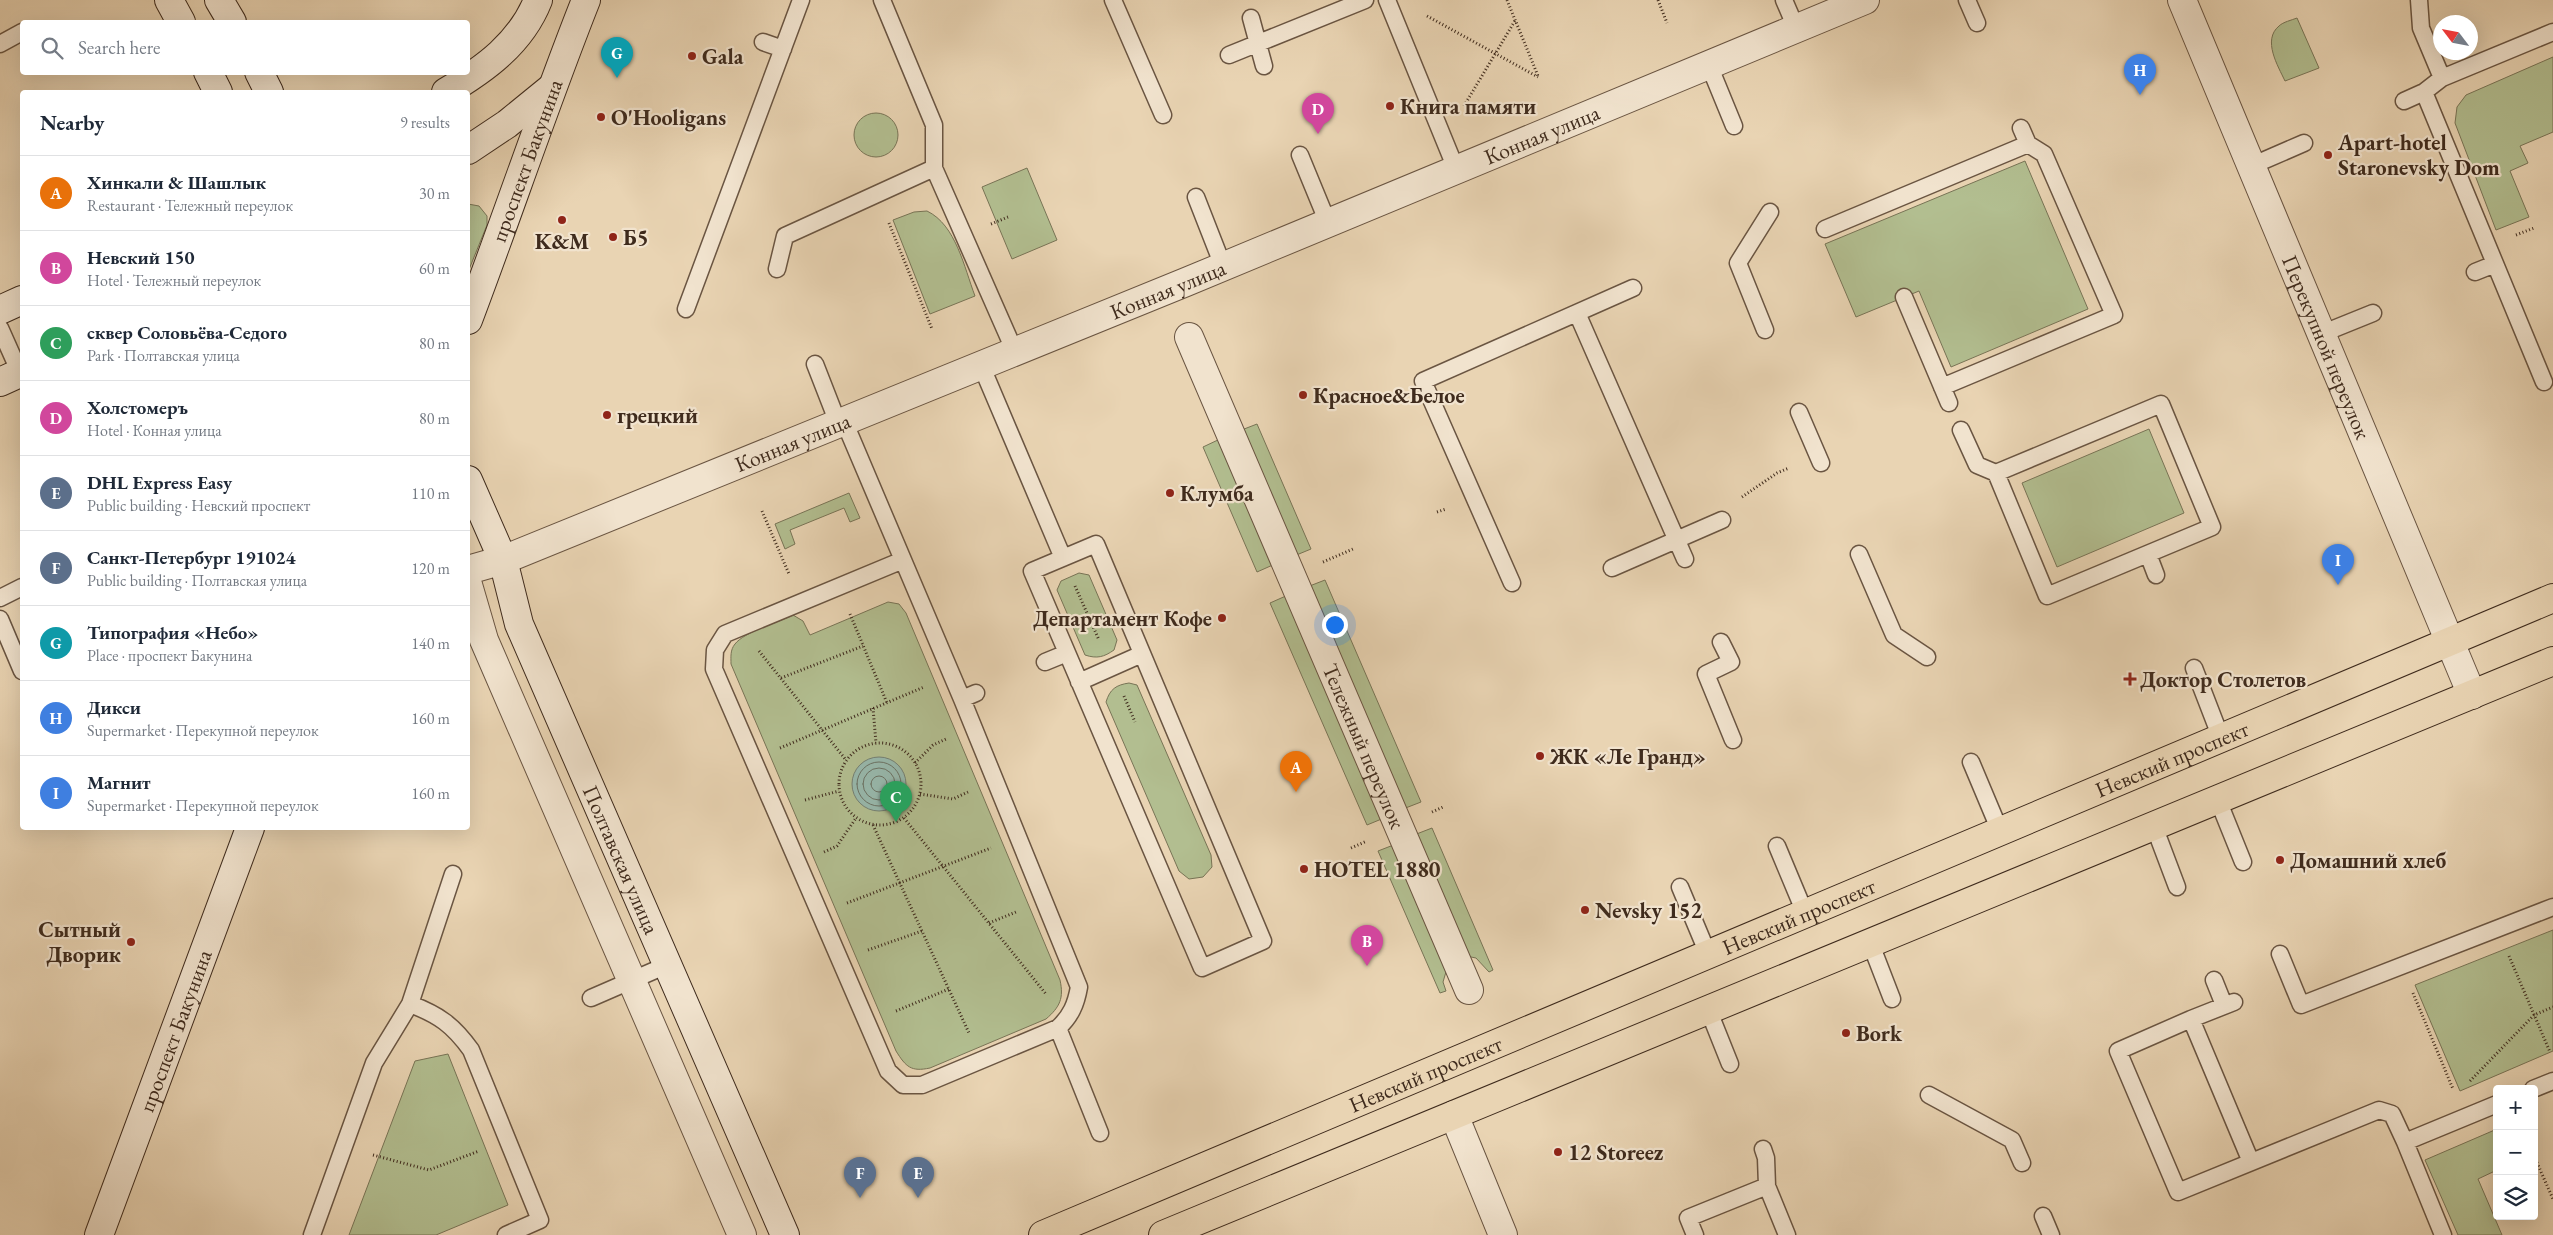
<!DOCTYPE html>
<html lang="en">
<head>
<meta charset="utf-8">
<style>
  :root { --surface:#fff; --page:#f2f2f3; --text:#1f2937; --muted:#747a83; --line:#e0e1e3; --accent:#2563eb }
  body { margin:0; font-family:"EB Garamond",serif; background:var(--page); color:var(--text) }
  .controls { position:absolute; right:15px; bottom:15px; display:grid; overflow:hidden; border-radius:5px; box-shadow:0 5px 20px #0002 }
  .controls button { width:45px; height:45px; display:grid; place-items:center; padding:0; border:0; border-bottom:1px solid var(--line); background:var(--surface); color:var(--text); font:25px sans-serif }
  .compass { position:absolute; left:2433px; top:15px; width:45px; height:45px; border-radius:50%; background:var(--surface); box-shadow:0 5px 20px #0002; rotate:302deg }
  .you { position:absolute; left:1334px; top:624px; width:18px; height:18px; margin:-12px; border:4px solid #fff; border-radius:50%; background:#1a73e8; box-shadow:0 0 0 8px #1a73e833 }
  .badge { display:grid; place-items:center; width:32px; height:32px; border-radius:50%; background:var(--accent); color:#fff; font-size:16px; font-weight:700 }
  .pin { position:absolute; translate:-50% -41px; filter:drop-shadow(0 1px 2px #0008) }
  .pin::after { content:''; position:absolute; top:26px; width:18px; height:15px; background:inherit; clip-path:polygon(0 0,100% 0,50% 100%) }
  .list { margin:0; padding:0; list-style:none }
  h2 { display:flex; justify-content:space-between; align-items:center; height:65px; margin:0; padding:0 20px; font-size:21px }
  h2 small { font-size:16px; font-weight:400; color:var(--muted) }
  .list li { display:grid; grid-template-columns:32px 1fr auto; gap:15px; align-items:center; box-sizing:border-box; height:75px; padding:0 20px; border-top:1px solid var(--line) }
  .list b { display:block; font-size:19px; white-space:nowrap }
  .list p { margin:0; font-size:16px; white-space:nowrap; color:var(--muted) }
  .list em { font-size:16px; font-style:normal; color:var(--muted) }
  .icon { flex:none; width:28px; height:28px; fill:none; stroke:currentColor; stroke-width:2; stroke-linecap:round; stroke-linejoin:round }
  .map { position:relative; flex:none; width:2553px; height:1235px; overflow:hidden }
  .search { position:absolute; background:var(--surface); box-shadow:0 5px 20px #0002; left:20px; top:20px; width:450px; height:55px; display:flex; align-items:center; gap:12px; box-sizing:border-box; padding:0 18px; border-radius:5px; color:var(--muted); font-size:19px }
  .panel { position:absolute; background:var(--surface); box-shadow:0 5px 20px #0002; left:20px; top:90px; width:450px; height:740px; border-radius:5px }
  .map>svg:first-child { display:block }
  .green { fill:#b2be90; stroke:#787456 }
  .water { fill:#97b8ac; stroke:#748073 }
  .lines { fill:none; stroke-linecap:round; stroke-linejoin:round }
  .shore { stroke:#6b7264; stroke-width:1 }
  .lane-casing { stroke:#6a5542; stroke-width:19 }
  .street-casing { stroke:#6a5542; stroke-width:30 }
  .secondary-casing { stroke:#3f2b1d; stroke-width:30 }
  .primary-casing { stroke:#3f2b1d; stroke-width:30 }
  .path { stroke:#3f2b1d; stroke-width:3; stroke-dasharray:1 2.5; stroke-linecap:butt }
  .lane { stroke:#f1e3ce; stroke-width:16 }
  .street { stroke:#f1e3ce; stroke-width:28 }
  .secondary { stroke:#f1e3ce; stroke-width:28 }
  .primary { stroke:#e9d4b3; stroke-width:28 }
  .poi-dot { fill:#8f2418; stroke:#f1e3ce; stroke-width:2 }
  .labels { text-anchor:middle; dominant-baseline:central; stroke-width:4.5; stroke-linejoin:round; paint-order:stroke }
  .poi-label { font-size:22px; font-weight:bold; fill:#3f2b1d; stroke:#f1e3ce; text-anchor:start }
  .street-label { font-size:22px; fill:#3f2b1d; stroke:#f1e3ce }
</style>
</head>
<body>
<div class="map">
<svg width="2553" height="1235" viewBox="0 0 2553 1235">
  <rect width="100%" height="100%" fill="#e9d4b3"/>
  <filter id="stains"><feTurbulence type="fractalNoise" baseFrequency=".004" numOctaves="4"/><feColorMatrix values="0 0 0 0 .2 0 0 0 0 .09 0 0 0 0 .02 0 0 0 .5 -.17"/></filter>
  <radialGradient id="worn" r=".72"><stop offset=".6" stop-color="#630" stop-opacity="0"/><stop offset="1" stop-color="#630" stop-opacity=".3"/></radialGradient>
  <path class="green" d="M2297 18 2319 68 2285 81C2278 66 2262 40 2279 26 2283 22 2292 20 2297 18Z
    M2553 57V132L2520 146 2528 163 2510 171 2529 217 2496 230 2455 123 2457 107 2466 95Z
    M854 135a22 22 0 1 1 44 0a22 22 0 1 1-44 0Z
    M2025 161 2088 309 1951 367 1919 291 1856 317 1825 244Z
    M1027 168 1057 240 1012 259 982 187Z
    M468 204 479 206 487 216V225L468 272Z
    M927 211C956 225 964 267 975 296L930 314 893 220 914 212Z
    M1257 424 1311 549 1294 556 1239 431Z
    M2149 429 2184 513 2057 567 2022 483Z
    M1220 439 1275 564 1257 572 1203 447Z
    M849 493 860 518 850 522 844 508 790 530 795 544 785 549 775 524Z
    M1079 573 1089 575 1117 640 1114 650C1104 657 1097 659 1085 655L1057 590 1061 581Z
    M1325 580 1421 802 1403 809 1307 587Z
    M1288 595 1384 818 1367 825 1270 603Z
    M888 602 899 604 906 613 1060 980C1064 998 1060 1007 1046 1019L930 1068C911 1072 906 1067 896 1051L731 664C731 657 730 650 735 644 744 632 779 622 793 615L803 621 810 635Z
    M1129 683 1137 685 1211 855 1212 867 1203 877 1189 879 1179 871 1106 702C1110 689 1116 685 1129 683Z
    M1432 828 1493 970 1489 972 1476 958 1466 956 1414 835Z
    M1396 844 1448 965 1443 982 1446 991 1440 993 1378 851Z
    M2553 930V1051L2460 1091 2415 985Z
    M448 1054 508 1205 436 1235H349L415 1061Z
    M2497 1129V1170L2478 1179 2502 1235H2458L2425 1160Z"/>
  <path class="water" d="M852 784a27 27 0 1 1 54 0a27 27 0 1 1-54 0Z"/>
  <g class="lines">
    <path class="shore" d="M857 784a22 22 0 1 1 44 0a22 22 0 1 1-44 0Z
      M863 784a16 16 0 1 1 32 0a16 16 0 1 1-32 0Z
      M871 784a8 8 0 1 1 16 0a8 8 0 1 1-16 0Z"/>
    <g class="lane-casing">
      <path id="lane" d="M882 0 934 125V168L1015 352
        M1113 0 1163 115
        M1387 0 1456 169
        M1784 0 1796 28
        M1967 0 1977 23
        M2419 0 2421 28 2442 78
        M1251 18 1264 66
        M763 42 783 49
        M0 44 22 32
        M1229 55 1365 0
        M1709 65 1734 126
        M2424 92 2544 382
        M2404 101 2424 92 2442 78 2553 32
        M2021 128 2028 144
        M1300 155 1328 223
        M2251 166 2304 143
        M1196 197 1223 266
        M1825 229 2028 144 2044 154 2114 315 1942 387
        M777 269 785 236 934 168
        M2475 272 2495 264
        M1904 297 1949 403
        M686 309 801 0
        M1577 313 1685 559
        M0 328 20 373
        M1765 330 1738 263 1770 212
        M2321 334 2373 313
        M815 364 838 423
        M981 365 1063 558
        M2161 404 2212 527 2047 596 1996 473Z
        M1799 412 1821 463
        M844 421C883 514 922 607 962 699L1079 987C1076 1004 1071 1016 1058 1028L922 1085H903L888 1071 714 669 715 650 725 634 903 560
        M1961 430 1977 465 1996 473
        M1096 544 1263 941 1202 968 1032 571Z
        M1859 554 1894 635 1927 657
        M2148 554 2156 575
        M1612 568 1722 520
        M1512 583 1423 381 1633 288
        M0 598 22 587
        M0 619 22 671
        M1721 642 1731 662 1706 674 1733 740
        M1045 662 1067 653
        M2194 668 2221 738
        M1079 682 1142 654
        M962 699 976 693
        M1971 762 2000 831
        M2218 800 2243 862
        M2154 826 2177 887
        M1777 846 1805 913
        M1680 887 1708 954
        M1870 942 1892 999
        M2280 954 2301 1005 2553 907
        M2214 980 2224 1005
        M591 998 667 965
        M410 1004C439 1015 453 1025 471 1050L540 1220 506 1235
        M1708 1009 1730 1064
        M2191 1019 2234 1002
        M1058 1028 1100 1133
        M2533 1089 2553 1081
        M1929 1095 2012 1140 2022 1163
        M1763 1149 1766 1158 1767 1186
        M2251 1162 2191 1019 2118 1051 2178 1192 2379 1110 2392 1114 2405 1142
        M2043 1216 2051 1235
        M312 1235 374 1063 410 1004 453 874
        M1695 1235 1688 1218 1767 1186 1787 1235
        M2443 1235 2405 1142 2497 1104"/>
    </g>
    <g class="street-casing">
      <g id="street">
        <path id="s1" d="M2182 0 2472 695"/>
        <path id="s2" d="M1189 337 1469 990"/>
        <path id="s3" d="M468 570 503 560 1186 282 1865 0"/>
        <path d="M468 585 484 640 742 1235"/>
        <path d="M1454 1115 1503 1235"/>
      </g>
    </g>
    <g class="secondary-casing">
      <g id="secondary">
        <path d="M169 0 181 22"/>
        <path d="M219 0 232 22"/>
        <path d="M208 72 218 92"/>
        <path d="M259 72 269 92"/>
        <path d="M446 92C485 69 521 43 538 0"/>
        <path d="M468 150 507 124 550 89"/>
        <path d="M0 310 22 300"/>
        <path id="s4" d="M468 320C508 214 544 106 586 0"/>
        <path d="M0 382 22 372"/>
        <path id="s5" d="M468 480 503 560 519 624 785 1235"/>
        <path id="s6" d="M99 1235 250 828"/>
      </g>
    </g>
    <g class="primary-casing">
      <g id="primary">
        <path id="s7" d="M1043 1235 2553 598"/>
        <path d="M1163 1235 2553 661"/>
      </g>
    </g>
    <path class="path" d="M1507 0 1538 76
      M1658 0 1667 23
      M1427 16 1538 77
      M1464 106 1516 19
      M889 223 932 329
      M991 224 1008 217
      M2516 235 2534 228
      M1742 497 1777 473 1789 468
      M762 511 789 574
      M1437 512 1446 509
      M1323 562 1353 549
      M1075 586 1099 640
      M850 614 887 703
      M759 651 846 760
      M781 678 863 646
      M1124 696 1135 722
      M873 708 876 743
      M839 784a41 41 0 1 1 82 0a41 41 0 1 1-82 0Z
      M780 748 924 687
      M915 763 933 745 946 739
      M920 794 953 799 968 792
      M805 800 839 791
      M1432 812 1443 807
      M904 818 1046 994
      M873 825 969 1033
      M1351 848 1367 841
      M824 852 837 846 856 818
      M847 903 991 848
      M989 923 1016 912
      M868 950 922 931
      M2509 956 2550 1052
      M2413 993 2453 1089
      M896 1011 949 989
      M2470 1081 2534 1015 2553 1007
      M373 1155 429 1170 479 1151
      M2534 1156 2553 1199"/>
    <use href="#lane" class="lane"/>
    <use href="#street" class="street"/>
    <use href="#secondary" class="secondary"/>
    <use href="#primary" class="primary"/>
  </g>
  <g class="poi-dot">
    <circle cx="692" cy="56" r="5"/>
    <circle cx="1390" cy="106" r="5"/>
    <circle cx="601" cy="117" r="5"/>
    <circle cx="2328" cy="155" r="5"/>
    <circle cx="562" cy="220" r="5"/>
    <circle cx="613" cy="237" r="5"/>
    <circle cx="1303" cy="395" r="5"/>
    <circle cx="607" cy="415" r="5"/>
    <circle cx="1170" cy="493" r="5"/>
    <circle cx="1222" cy="618" r="5"/>
    <path d="M2127.5 671.5h5v5h5v5h-5v5h-5v-5h-5v-5h5z"/>
    <circle cx="1540" cy="756" r="5"/>
    <circle cx="2280" cy="860" r="5"/>
    <circle cx="1304" cy="869" r="5"/>
    <circle cx="1585" cy="910" r="5"/>
    <circle cx="131" cy="942" r="5"/>
    <circle cx="1846" cy="1033" r="5"/>
    <circle cx="1558" cy="1152" r="5"/>
  </g>
  <g class="labels">
    <g class="poi-label">
      <text x="702" y="56">Gala</text>
      <text x="1400" y="106">Книга памяти</text>
      <text x="611" y="117">O'Hooligans</text>
      <text x="2338" y="142">Apart-hotel<tspan x="2338" dy="25">Staronevsky Dom</tspan></text>
      <text x="623" y="237">Б5</text>
      <text x="562" y="241" text-anchor="middle">K&amp;M</text>
      <text x="1313" y="395">Красное&amp;Белое</text>
      <text x="617" y="415">грецкий</text>
      <text x="1180" y="493">Клумба</text>
      <text x="1212" y="618" text-anchor="end">Департамент Кофе</text>
      <text x="2140" y="679">Доктор Столетов</text>
      <text x="1550" y="756">ЖК «Ле Гранд»</text>
      <text x="2290" y="860">Домашний хлеб</text>
      <text x="1314" y="869">HOTEL 1880</text>
      <text x="1595" y="910">Nevsky 152</text>
      <text x="121" y="929" text-anchor="end">Сытный<tspan x="121" dy="25">Дворик</tspan></text>
      <text x="1856" y="1033">Bork</text>
      <text x="1568" y="1152">12 Storeez</text>
    </g>
    <g class="street-label">
      <text stroke="none"><textPath href="#s3" startOffset="1159">Конная улица</textPath></text>
      <text stroke="none"><textPath href="#s4" startOffset="170">проспект Бакунина</textPath></text>
      <text stroke="none"><textPath href="#s3" startOffset="754">Конная улица</textPath></text>
      <text stroke="none"><textPath href="#s1" startOffset="376">Перекупной переулок</textPath></text>
      <text stroke="none"><textPath href="#s3" startOffset="349">Конная улица</textPath></text>
      <text stroke="none"><textPath href="#s2" startOffset="445">Тележный переулок</textPath></text>
      <text stroke="none"><textPath href="#s7" startOffset="1225">Невский проспект</textPath></text>
      <text stroke="none"><textPath href="#s5" startOffset="410">Полтавская улица</textPath></text>
      <text stroke="none"><textPath href="#s7" startOffset="820">Невский проспект</textPath></text>
      <text stroke="none"><textPath href="#s6" startOffset="218">проспект Бакунина</textPath></text>
      <text stroke="none"><textPath href="#s7" startOffset="415">Невский проспект</textPath></text>
    </g>
  </g>
  <rect width="100%" height="100%" filter="url(#stains)"/>
  <rect width="100%" height="100%" fill="url(#worn)"/>
</svg>
<div class="controls">
<button>+</button>
<button>−</button>
<button><svg class="icon" aria-label="layers" viewBox="0 0 24 24"><path d="M12 4l9 5-9 5-9-5zM3 14l9 5 9-5"/></svg></button>
</div>
<svg class="compass" viewBox="-18 -18 36 36"><path d="M0-13l5 13h-10z" fill="#e53935"/><path d="M0 13l5-13h-10z" fill="#747a83"/></svg>
<div class="you"></div>
<div class="pin badge" style="left:1296px;top:792px;background:#e8710a">A</div>
<div class="pin badge" style="left:1367px;top:966px;background:#d1479c">B</div>
<div class="pin badge" style="left:896px;top:822px;background:#2e9e5b">C</div>
<div class="pin badge" style="left:1318px;top:134px;background:#d1479c">D</div>
<div class="pin badge" style="left:918px;top:1198px;background:#5c6f8a">E</div>
<div class="pin badge" style="left:860px;top:1198px;background:#5c6f8a">F</div>
<div class="pin badge" style="left:617px;top:78px;background:#0f9aa8">G</div>
<div class="pin badge" style="left:2140px;top:95px;background:#3f7fe0">H</div>
<div class="pin badge" style="left:2338px;top:585px;background:#3f7fe0">I</div>
<div class="search"><svg class="icon" aria-label="search" viewBox="0 0 24 24"><circle cx="10" cy="10" r="6"/><path d="M15 15l6 6"/></svg>Search here</div>
<section class="panel">
<h2>Nearby<small>9 results</small></h2>
<ul class="list">
<li><span class="badge" style="background:#e8710a">A</span><div><b>Хинкали &amp; Шашлык</b><p>Restaurant · Тележный переулок</p></div><em>30 m</em></li>
<li><span class="badge" style="background:#d1479c">B</span><div><b>Невский 150</b><p>Hotel · Тележный переулок</p></div><em>60 m</em></li>
<li><span class="badge" style="background:#2e9e5b">C</span><div><b>сквер Соловьёва-Седого</b><p>Park · Полтавская улица</p></div><em>80 m</em></li>
<li><span class="badge" style="background:#d1479c">D</span><div><b>Холстомеръ</b><p>Hotel · Конная улица</p></div><em>80 m</em></li>
<li><span class="badge" style="background:#5c6f8a">E</span><div><b>DHL Express Easy</b><p>Public building · Невский проспект</p></div><em>110 m</em></li>
<li><span class="badge" style="background:#5c6f8a">F</span><div><b>Санкт-Петербург 191024</b><p>Public building · Полтавская улица</p></div><em>120 m</em></li>
<li><span class="badge" style="background:#0f9aa8">G</span><div><b>Типография «Небо»</b><p>Place · проспект Бакунина</p></div><em>140 m</em></li>
<li><span class="badge" style="background:#3f7fe0">H</span><div><b>Дикси</b><p>Supermarket · Перекупной переулок</p></div><em>160 m</em></li>
<li><span class="badge" style="background:#3f7fe0">I</span><div><b>Магнит</b><p>Supermarket · Перекупной переулок</p></div><em>160 m</em></li>
</ul>
</section>
</div>
</body>
</html>
